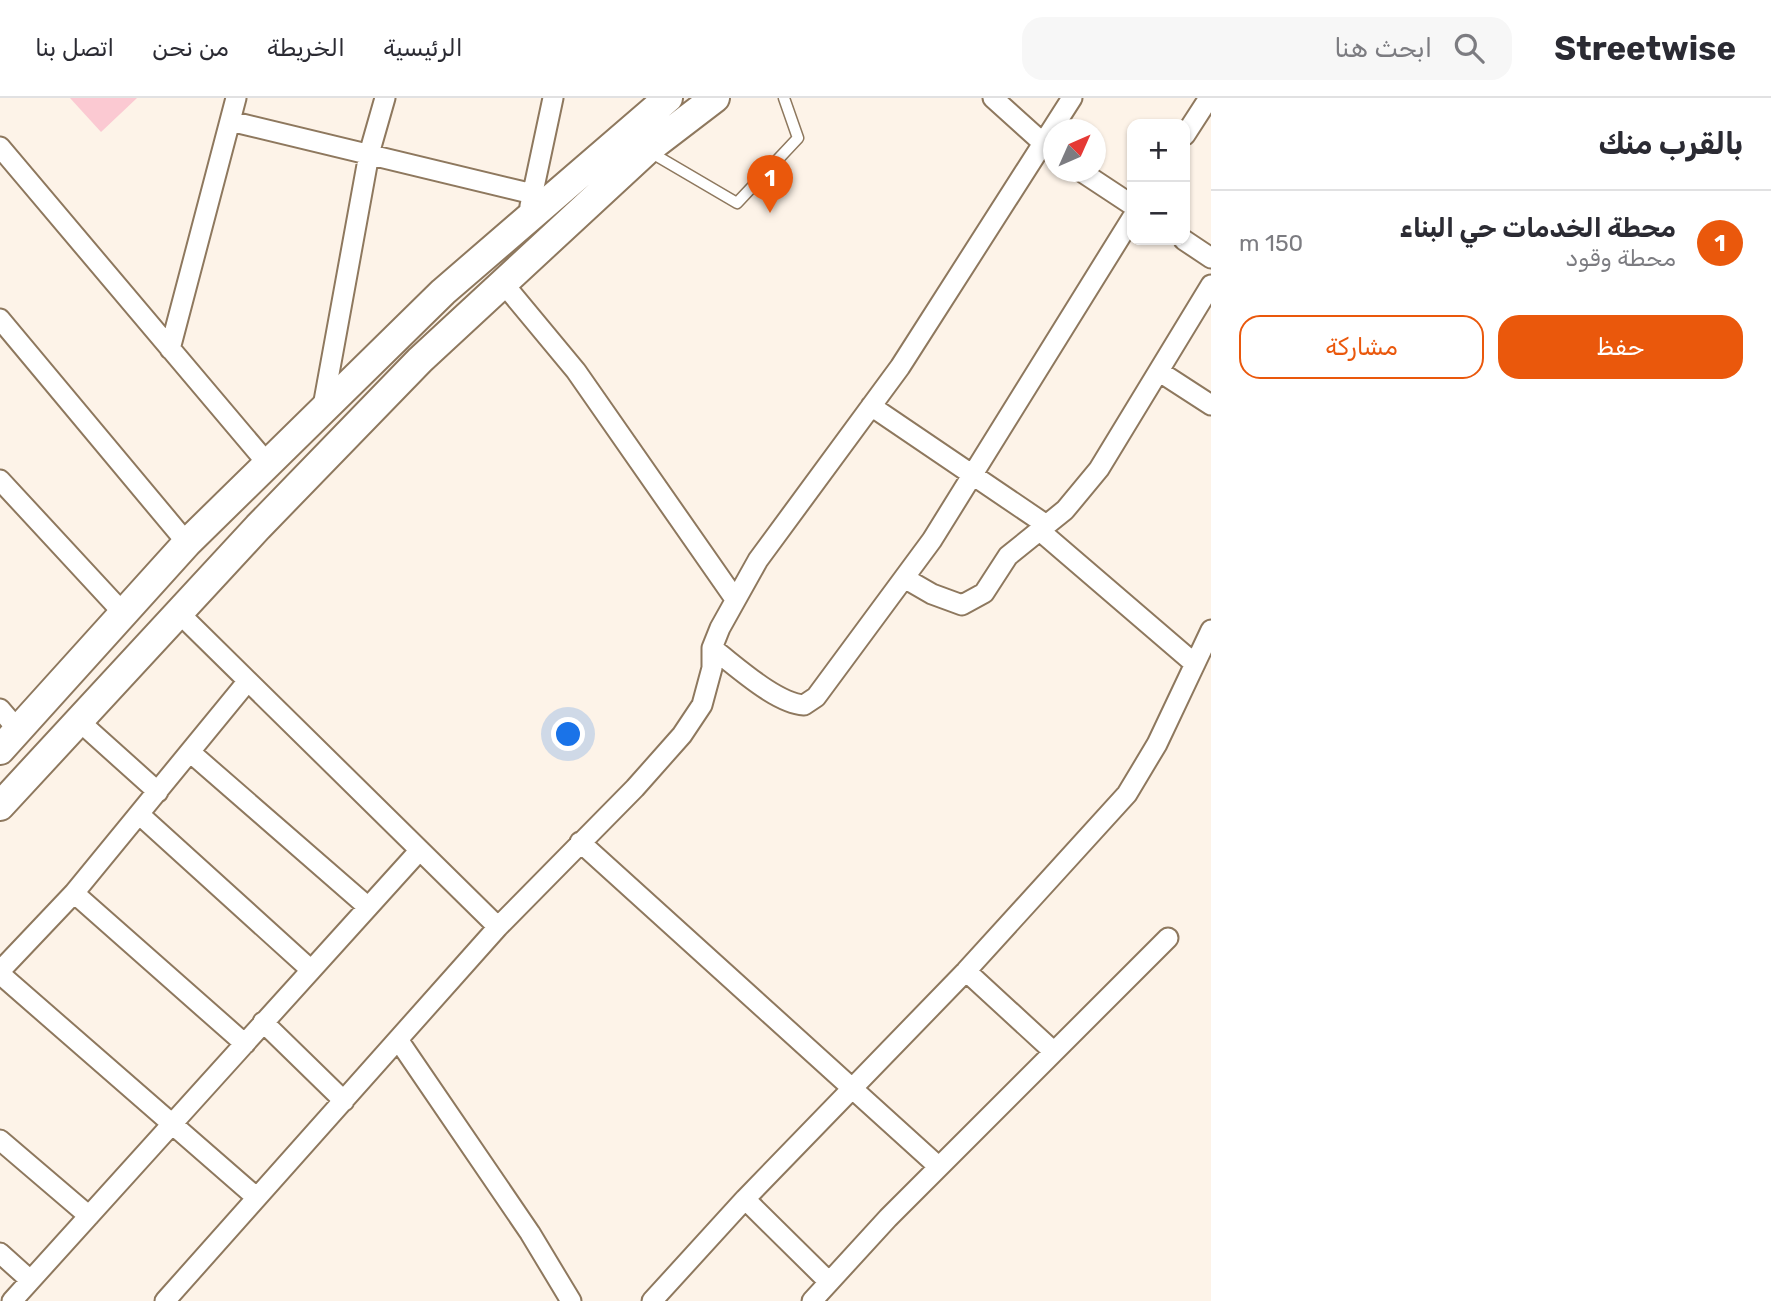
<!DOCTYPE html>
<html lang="ar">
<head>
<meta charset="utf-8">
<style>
  :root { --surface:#fff; --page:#f7f7f7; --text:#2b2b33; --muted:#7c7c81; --line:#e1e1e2; --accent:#ea580c }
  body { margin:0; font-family:Rubik,Cairo,sans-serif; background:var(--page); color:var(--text); direction:rtl }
  .controls { position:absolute; right:21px; top:21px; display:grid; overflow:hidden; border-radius:14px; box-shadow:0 2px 5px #0004 }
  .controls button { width:63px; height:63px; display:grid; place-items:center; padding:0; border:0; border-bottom:2px solid var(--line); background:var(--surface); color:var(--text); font:35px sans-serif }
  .compass { position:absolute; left:1043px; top:21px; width:63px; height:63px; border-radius:50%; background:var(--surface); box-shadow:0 2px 5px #0004; rotate:45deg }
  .you { position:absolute; left:569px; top:637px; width:24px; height:24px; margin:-18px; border:5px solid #fff; border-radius:50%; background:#1a73e8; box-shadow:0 0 0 10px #1a73e833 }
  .badge { display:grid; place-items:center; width:46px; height:46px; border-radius:50%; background:var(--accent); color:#fff; font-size:23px; font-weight:700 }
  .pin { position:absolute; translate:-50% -58px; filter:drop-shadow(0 2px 4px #0008) }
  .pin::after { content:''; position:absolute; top:37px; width:24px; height:21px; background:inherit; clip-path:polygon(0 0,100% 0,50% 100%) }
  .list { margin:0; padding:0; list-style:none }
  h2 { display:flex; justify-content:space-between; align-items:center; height:91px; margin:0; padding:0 28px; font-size:30px }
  h2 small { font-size:23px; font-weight:400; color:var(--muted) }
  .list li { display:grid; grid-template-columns:46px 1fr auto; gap:21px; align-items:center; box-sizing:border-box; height:105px; padding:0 28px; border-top:2px solid var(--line) }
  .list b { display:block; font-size:26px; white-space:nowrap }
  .list p { margin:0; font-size:23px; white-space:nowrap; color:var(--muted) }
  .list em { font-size:23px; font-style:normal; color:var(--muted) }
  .actions { display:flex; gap:14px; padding:21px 28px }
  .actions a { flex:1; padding:16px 0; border:2px solid var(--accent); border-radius:21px; text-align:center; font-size:24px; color:var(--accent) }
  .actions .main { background:var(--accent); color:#fff }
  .icon { flex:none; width:38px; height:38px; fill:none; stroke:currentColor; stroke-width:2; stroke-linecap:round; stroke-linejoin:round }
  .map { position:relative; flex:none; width:1211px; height:1203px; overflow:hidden; direction:ltr }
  header { display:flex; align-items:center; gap:42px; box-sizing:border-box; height:98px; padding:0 35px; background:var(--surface); border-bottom:2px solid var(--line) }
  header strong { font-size:33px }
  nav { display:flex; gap:38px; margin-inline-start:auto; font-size:24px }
  .search { width:490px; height:63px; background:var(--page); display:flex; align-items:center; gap:18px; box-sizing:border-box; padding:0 24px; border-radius:21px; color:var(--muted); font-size:26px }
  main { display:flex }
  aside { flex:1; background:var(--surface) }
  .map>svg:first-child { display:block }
  .pitch { fill:#fbc9d2 }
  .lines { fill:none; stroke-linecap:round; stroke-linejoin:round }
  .lane-casing { stroke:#8e785e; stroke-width:13 }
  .street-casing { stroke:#8e785e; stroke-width:23 }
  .secondary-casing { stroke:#8e785e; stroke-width:32 }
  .lane { stroke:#fff; stroke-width:10 }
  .street { stroke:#fff; stroke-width:19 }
  .secondary { stroke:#fff; stroke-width:28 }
</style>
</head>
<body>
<header>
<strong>Streetwise</strong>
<div class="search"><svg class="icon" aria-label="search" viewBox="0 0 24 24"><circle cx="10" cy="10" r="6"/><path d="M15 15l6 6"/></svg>ابحث هنا</div>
<nav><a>الرئيسية</a><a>الخريطة</a><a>من نحن</a><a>اتصل بنا</a></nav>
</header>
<main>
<aside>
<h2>بالقرب منك<small></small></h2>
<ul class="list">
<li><span class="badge">1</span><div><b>محطة الخدمات حي البناء</b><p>محطة وقود</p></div><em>150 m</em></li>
</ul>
<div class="actions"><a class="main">حفظ</a><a>مشاركة</a></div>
</aside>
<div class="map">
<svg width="1211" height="1203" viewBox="0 0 1211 1203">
  <rect width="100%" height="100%" fill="#fdf3e8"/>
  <path class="pitch" d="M70 0H137L101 34Z"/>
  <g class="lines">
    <g class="lane-casing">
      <path id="lane" d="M650 54 737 105 798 40 784 0"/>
    </g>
    <g class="street-casing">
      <path id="street" d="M993 0 1053 54
        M230 23 533 96
        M1185 37 1209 0
        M0 49 267 365
        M1082 74 1132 107
        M530 108 553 0
        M1184 142 1211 160
        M503 185 576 273 735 501
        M0 221 187 445
        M170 251 236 0
        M1160 274 1211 307
        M871 308 1045 426
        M322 314 369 56 385 0
        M0 382 124 516
        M1039 432 1195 566
        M906 481 932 496 962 507 984 495 1008 458 1065 412 1099 371 1211 187
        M179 515 498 829
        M712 550C735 567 775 605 804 607L816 599 932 442 1132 120
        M0 611 18 632
        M79 623 158 694
        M190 654 368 809
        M140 717 311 872
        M580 744 939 1069
        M74 795 245 946
        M0 873 74 795 247 584
        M966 873 1053 953
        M0 876 256 1099
        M263 924 344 1003
        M399 943 530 1135 571 1203
        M0 1042 89 1118
        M745 1101 829 1184
        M0 1155 30 1182
        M12 1203 419 753
        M165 1203 498 829 635 690 682 637 702 607 712 570V550L720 530 758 462 900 269 1072 0
        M652 1203 745 1101 966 873 1127 696 1157 646 1211 532
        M812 1203 888 1120 1168 840"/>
    </g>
    <g class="secondary-casing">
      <path id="secondary" d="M0 652 187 445 443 194 668 0
        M0 708 258 429 420 262 647 52 715 0"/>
    </g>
    <use href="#lane" class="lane"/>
    <use href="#street" class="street"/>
    <use href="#secondary" class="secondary"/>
  </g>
</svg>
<div class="controls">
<button>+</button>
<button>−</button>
</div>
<svg class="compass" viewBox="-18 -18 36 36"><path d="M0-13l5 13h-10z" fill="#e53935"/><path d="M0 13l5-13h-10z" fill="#7c7c81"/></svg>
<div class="you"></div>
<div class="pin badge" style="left:770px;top:115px">1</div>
</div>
</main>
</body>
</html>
